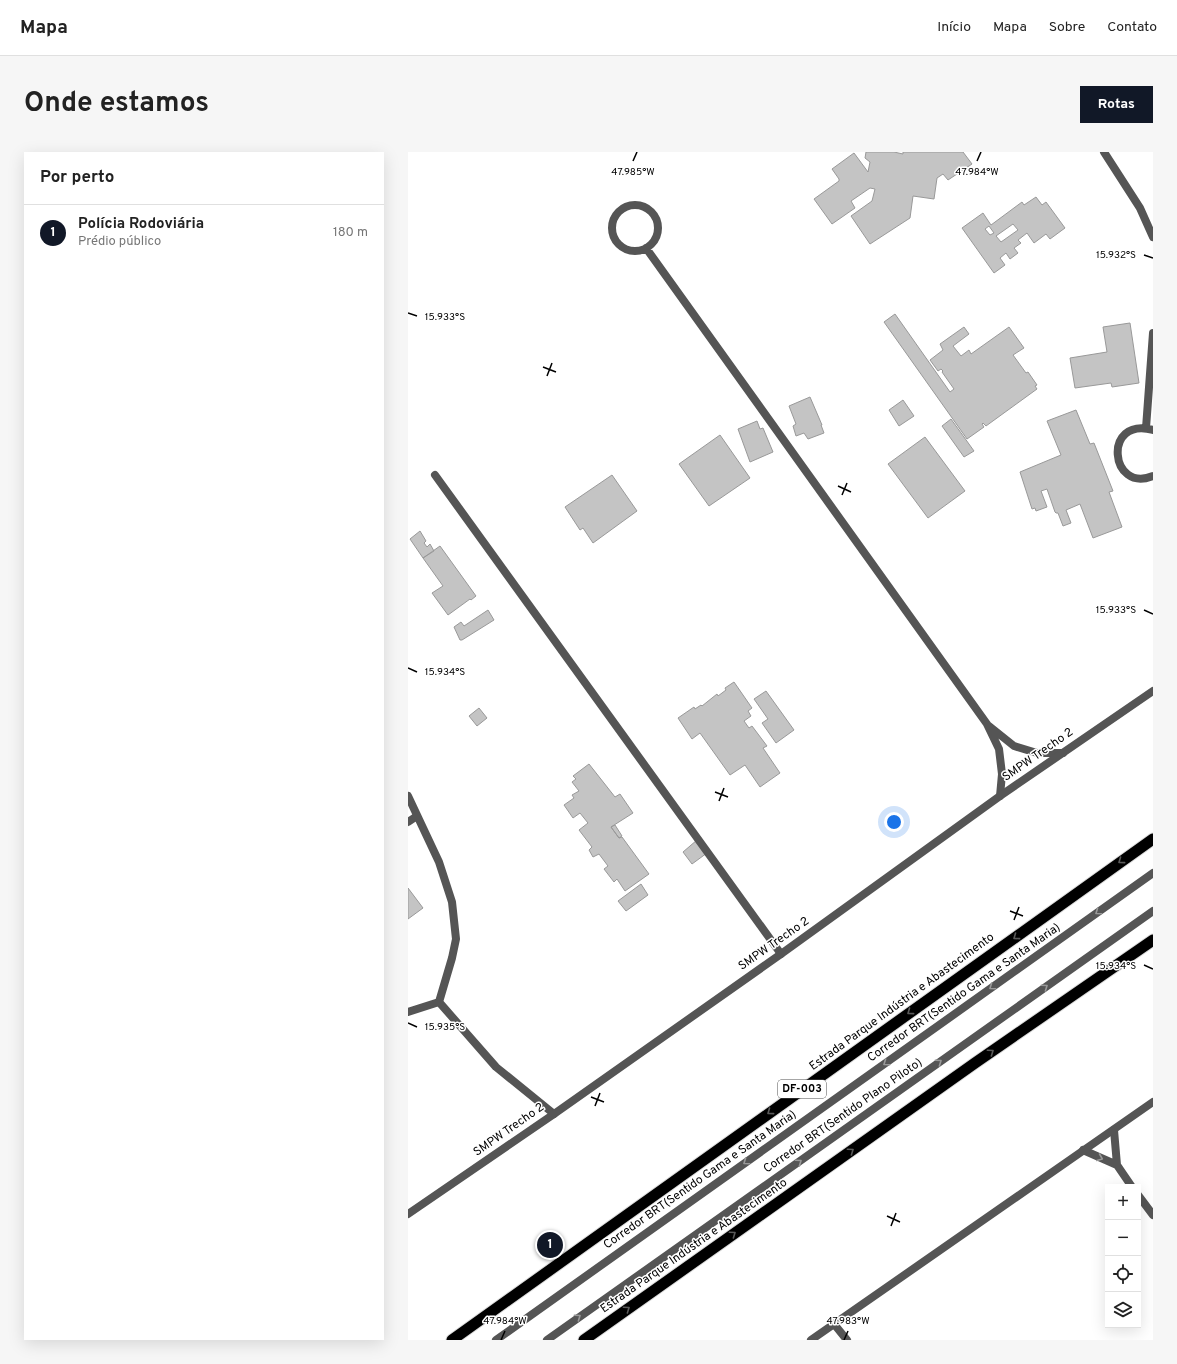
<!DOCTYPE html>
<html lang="pt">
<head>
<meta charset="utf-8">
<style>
  :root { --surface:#fff; --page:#f6f6f6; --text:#222; --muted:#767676; --line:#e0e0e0; --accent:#111827 }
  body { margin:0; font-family:Overpass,sans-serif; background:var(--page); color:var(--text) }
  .controls { position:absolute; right:12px; bottom:12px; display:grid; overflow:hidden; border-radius:0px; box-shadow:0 4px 16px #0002 }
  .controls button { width:36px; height:36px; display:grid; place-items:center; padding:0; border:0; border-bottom:1px solid var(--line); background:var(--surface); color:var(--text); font:20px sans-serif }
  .you { position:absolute; left:486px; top:670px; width:14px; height:14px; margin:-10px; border:3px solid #fff; border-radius:50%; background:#1a73e8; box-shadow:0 0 0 6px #1a73e833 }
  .badge { display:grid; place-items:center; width:26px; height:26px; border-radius:50%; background:var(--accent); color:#fff; font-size:13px; font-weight:700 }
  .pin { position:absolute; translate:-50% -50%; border:2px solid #fff; box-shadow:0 1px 4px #0006 }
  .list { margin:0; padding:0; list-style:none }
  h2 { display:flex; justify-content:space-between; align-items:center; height:52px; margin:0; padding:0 16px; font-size:17px }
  h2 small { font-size:13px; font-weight:400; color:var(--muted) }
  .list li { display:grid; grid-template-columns:26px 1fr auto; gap:12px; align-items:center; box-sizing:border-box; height:56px; padding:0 16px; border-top:1px solid var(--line) }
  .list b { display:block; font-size:15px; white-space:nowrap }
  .list p { margin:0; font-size:13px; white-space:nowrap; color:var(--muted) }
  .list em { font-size:13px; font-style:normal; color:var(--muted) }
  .icon { flex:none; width:22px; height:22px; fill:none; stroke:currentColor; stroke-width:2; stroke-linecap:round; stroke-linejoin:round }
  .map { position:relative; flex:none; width:745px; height:1188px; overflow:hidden; border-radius:0px }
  header { display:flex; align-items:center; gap:24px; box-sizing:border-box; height:56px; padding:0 20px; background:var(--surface); border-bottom:1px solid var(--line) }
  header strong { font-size:19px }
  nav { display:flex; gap:22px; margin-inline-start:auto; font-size:14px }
  .intro { display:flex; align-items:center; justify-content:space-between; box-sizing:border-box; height:96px; padding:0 24px }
  h1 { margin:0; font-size:28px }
  .button { padding:10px 18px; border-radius:0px; background:var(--accent); color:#fff; font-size:14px; font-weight:700 }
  main { display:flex; gap:24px; padding:0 24px }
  aside { flex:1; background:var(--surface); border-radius:0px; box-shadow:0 4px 16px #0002 }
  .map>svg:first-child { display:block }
  .building { fill:#c4c4c4; stroke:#999; fill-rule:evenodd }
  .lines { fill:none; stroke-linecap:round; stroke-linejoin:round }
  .trunk-casing { stroke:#dbdbdb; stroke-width:13 }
  .service { stroke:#555; stroke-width:8 }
  .minor { stroke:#555; stroke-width:8 }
  .tertiary { stroke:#555; stroke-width:8 }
  .trunk { stroke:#000; stroke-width:11 }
  .oneway { stroke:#595959 }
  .oneway2 { stroke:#999 }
  .ticks { fill:none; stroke:#000; stroke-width:1.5 }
  .labels { text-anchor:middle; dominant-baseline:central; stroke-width:3; stroke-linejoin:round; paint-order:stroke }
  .shield { fill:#fff; stroke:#4c4c4c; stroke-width:1 }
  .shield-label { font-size:11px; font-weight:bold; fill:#000 }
  .street-label { font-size:12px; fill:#000; stroke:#fff }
  .ticks-label { font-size:10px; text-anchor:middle; fill:#000; stroke:#fff; stroke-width:3; stroke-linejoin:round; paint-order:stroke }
</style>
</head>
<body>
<header>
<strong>Mapa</strong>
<nav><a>Início</a><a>Mapa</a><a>Sobre</a><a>Contato</a></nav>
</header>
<div class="intro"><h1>Onde estamos</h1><a class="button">Rotas</a></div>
<main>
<aside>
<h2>Por perto<small></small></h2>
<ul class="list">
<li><span class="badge">1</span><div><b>Polícia Rodoviária</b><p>Prédio público</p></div><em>180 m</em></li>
</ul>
</aside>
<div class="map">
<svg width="745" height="1188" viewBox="0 0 745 1188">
  <rect width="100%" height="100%" fill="#fff"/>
  <path class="building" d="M458 0H486L495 2V0H555L564 12 540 28 535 22 529 26 526 47 505 44 502 66 462 92 443 64 464 49 467 37 462 36 443 49 447 56 424 72 406 47 431 29V27L424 17 446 1 460 20 462 10 457 6Z
    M628 45 634 53 638 50 657 76 642 87 638 82 626 91 619 81 610 88 613 91 606 96 610 101 602 107 598 101 592 106 597 113 586 121 554 76 575 61 583 73 614 50 616 53ZM605 72 610 78 593 90 588 84ZM581 74 586 81 582 83 577 77Z
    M487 162 542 240 546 237 534 220 535 219 533 217 530 219 522 208 535 198 532 192 556 175 561 182 545 194 553 204 561 198 563 202 601 175 616 196 605 203 618 221 620 220 629 233 627 234 629 237 578 274 575 271 574 272 576 275 559 287 476 170Z
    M722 171 731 231 704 235 703 231 667 236 662 206 699 200 695 175Z
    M402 245 414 273H413L416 281 400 287 396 281 388 284 385 274 388 272 381 254Z
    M495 248 506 264 491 274 481 258Z
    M668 258 682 292 686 291 705 339 701 340 714 375 685 386 672 352 658 358 663 371 655 374 650 361H648L647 360 639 337 633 339 639 355 628 359 627 356 624 357 612 320 653 303 639 269Z
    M543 267 566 299 556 305 534 274Z
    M349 269 352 277 355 276 365 300 342 310 330 277Z
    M312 283 342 326 301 354 271 312Z
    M517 285 557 339 520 366 480 312Z
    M204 323 229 359 185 391 175 376 172 378 157 355Z
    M12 379 18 389 16 391 19 395 22 392 26 399 15 406 2 387Z
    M32 394 68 444 63 448 62 447 40 463 24 441 35 434 15 406Z
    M80 458 86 468 54 488H52L46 475 53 470 56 474Z
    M326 530 344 556 340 559 343 564 336 569 341 576 344 574 359 594 355 596 372 621 352 635 337 613 322 623 292 581 284 587 270 566 286 555 287 557 293 553 294 554 309 542 310 544 318 538 317 536Z
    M358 539 386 578 368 591 354 571 360 567 346 547Z
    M71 556 79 566 69 574 61 564Z
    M181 612 207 645 212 642 225 661 203 675 211 686 214 685 241 722 217 739 209 727 206 730 196 717 200 714 191 702 185 705 181 698 184 695 171 678 180 671 172 661 165 666 156 653 166 646 164 643 171 639 164 630 168 627 165 624Z
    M207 673 214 684 211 686 203 675Z
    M289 688 299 701 284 712 275 700Z
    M233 732 240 743 218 759 210 749Z
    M0 736 15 756 0 767Z"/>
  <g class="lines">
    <g class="trunk-casing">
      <path id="trunk" d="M44 1188 745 687
        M176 1188 567 911 745 788"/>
    </g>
    <path class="service" d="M88 1188 745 721
      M139 1188 745 759"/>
    <path class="minor" d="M696 0 732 56 745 85
      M204 76a23 23 0 1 1 46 0a23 23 0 1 1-46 0Z
      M238 96 579 572 591 597 594 622 592 644
      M738 276 745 181
      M745 278C694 264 702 342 745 324
      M27 323 373 802
      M581 574 606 594 629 601H655
      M0 644 31 710 44 750 48 787 44 806 31 850 88 915 146 962
      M0 670 9 664
      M0 860 31 850
      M706 978 709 1013
      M675 998 709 1013 724 1035
      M730 1043 745 1063
      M426 1172 439 1188"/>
    <path class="tertiary" d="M0 1062 146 962 373 802 592 644 745 539
      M403 1188 745 950"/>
    <use href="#trunk" class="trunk"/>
  </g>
  <defs><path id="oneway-chevron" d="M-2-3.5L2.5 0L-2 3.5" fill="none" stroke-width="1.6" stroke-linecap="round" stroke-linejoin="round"/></defs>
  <g class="oneway">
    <use href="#oneway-chevron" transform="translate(713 709) rotate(144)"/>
    <use href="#oneway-chevron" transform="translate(608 785) rotate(144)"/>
    <use href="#oneway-chevron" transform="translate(502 860) rotate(144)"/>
    <use href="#oneway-chevron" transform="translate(583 900) rotate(-35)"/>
    <use href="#oneway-chevron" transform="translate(362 960) rotate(144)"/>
    <use href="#oneway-chevron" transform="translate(443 999) rotate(-35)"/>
    <use href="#oneway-chevron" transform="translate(325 1082) rotate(-35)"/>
    <use href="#oneway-chevron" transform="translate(219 1157) rotate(-35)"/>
  </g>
  <g class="oneway2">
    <use href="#oneway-chevron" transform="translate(690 760) rotate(145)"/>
    <use href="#oneway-chevron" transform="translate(584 835) rotate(145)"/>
    <use href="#oneway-chevron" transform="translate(637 835) rotate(-35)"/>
    <use href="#oneway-chevron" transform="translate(531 910) rotate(-35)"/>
    <use href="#oneway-chevron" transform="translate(478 911) rotate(145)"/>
    <use href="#oneway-chevron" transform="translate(692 1006) rotate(23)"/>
    <use href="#oneway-chevron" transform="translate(338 1010) rotate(145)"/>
    <use href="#oneway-chevron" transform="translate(391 1010) rotate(-35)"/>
    <use href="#oneway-chevron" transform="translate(170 1165) rotate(-35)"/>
  </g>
  <path class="ticks" d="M225 9 229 0M569 9 573 0M736 103 745 106M0 161 9 164M135 215 148 220M139 224 144 211M430 334 443 340M434 343 439 331M736 458 745 462M0 516 9 520M307 640 320 645M311 649 316 636M602 759 615 764M606 768 611 755M736 813 745 817M0 871 9 875M183 945 196 950M187 954 192 941M479 1064 492 1070M483 1074 488 1061M93 1188 97 1179M436 1188 440 1179"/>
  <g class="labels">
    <rect class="shield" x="370" y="928" width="48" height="18" rx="3"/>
    <g class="shield-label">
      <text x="394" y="937">DF-003</text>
    </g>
    <g class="street-label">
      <text transform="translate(630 603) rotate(-35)">SMPW Trecho 2</text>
      <text transform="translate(366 792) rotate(-35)">SMPW Trecho 2</text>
      <text transform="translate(556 841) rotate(-35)">Corredor BRT(Sentido Gama e Santa Maria)</text>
      <text transform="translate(494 850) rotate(-36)">Estrada Parque Indústria e Abastecimento</text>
      <text transform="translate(435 964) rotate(-35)">Corredor BRT(Sentido Plano Piloto)</text>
      <text transform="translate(101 978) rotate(-35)">SMPW Trecho 2</text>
      <text transform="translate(292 1028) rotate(-35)">Corredor BRT(Sentido Gama e Santa Maria)</text>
      <text transform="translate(286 1094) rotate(-35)">Estrada Parque Indústria e Abastecimento</text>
    </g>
  </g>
  <g class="ticks-label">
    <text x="225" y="23">47.985°W</text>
    <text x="569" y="23">47.984°W</text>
    <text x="708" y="106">15.932°S</text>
    <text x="37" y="168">15.933°S</text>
    <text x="708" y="461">15.933°S</text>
    <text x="37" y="523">15.934°S</text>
    <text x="708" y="817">15.934°S</text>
    <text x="37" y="878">15.935°S</text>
    <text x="97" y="1172">47.984°W</text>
    <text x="440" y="1172">47.983°W</text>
  </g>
</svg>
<div class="controls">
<button>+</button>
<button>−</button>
<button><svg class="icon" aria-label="locate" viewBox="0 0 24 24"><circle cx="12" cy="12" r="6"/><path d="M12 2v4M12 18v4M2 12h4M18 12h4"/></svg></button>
<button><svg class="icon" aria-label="layers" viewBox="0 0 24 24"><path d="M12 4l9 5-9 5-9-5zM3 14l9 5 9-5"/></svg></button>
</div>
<div class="you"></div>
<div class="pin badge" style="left:142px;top:1093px">1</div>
</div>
</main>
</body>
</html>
